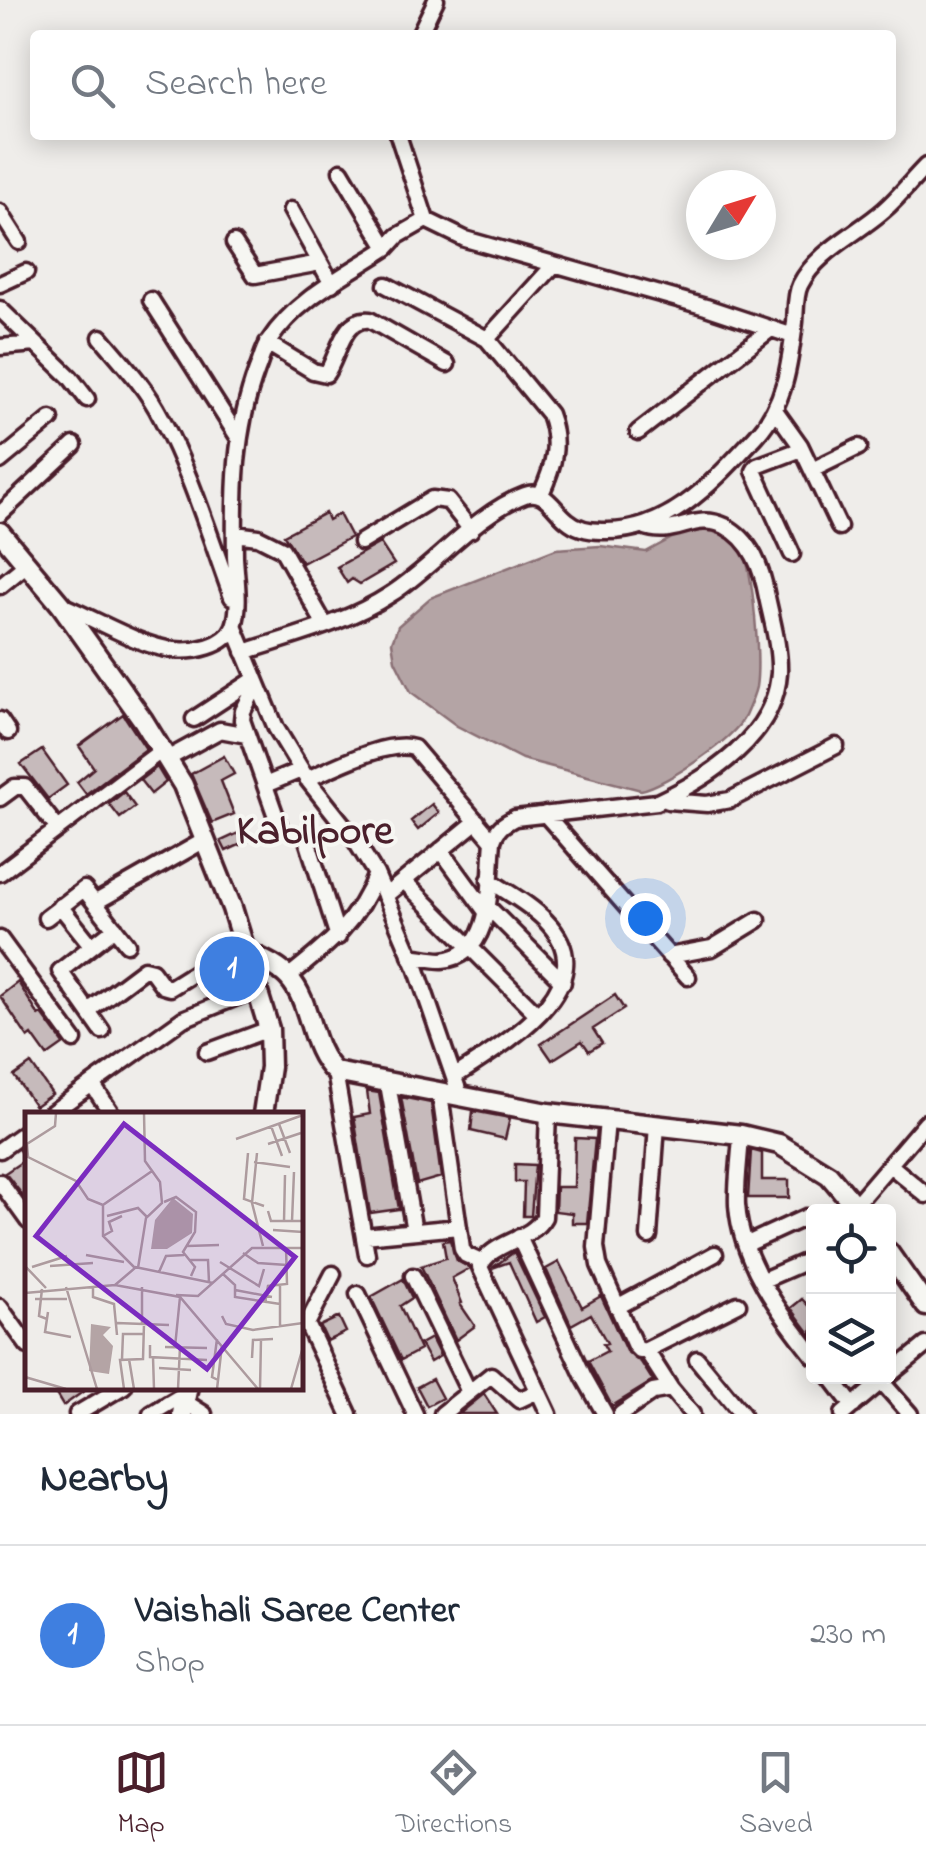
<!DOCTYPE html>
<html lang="en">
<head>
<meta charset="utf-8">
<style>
  :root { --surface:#fff; --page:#f6f6f7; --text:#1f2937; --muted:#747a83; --line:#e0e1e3; --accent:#4a1f2b }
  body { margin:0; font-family:"Indie Flower",sans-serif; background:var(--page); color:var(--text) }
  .controls { position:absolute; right:30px; bottom:30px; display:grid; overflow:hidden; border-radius:10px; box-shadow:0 5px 25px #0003 }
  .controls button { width:90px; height:90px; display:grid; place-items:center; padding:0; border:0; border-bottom:2px solid var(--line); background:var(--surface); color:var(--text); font:50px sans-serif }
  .compass { position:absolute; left:686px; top:170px; width:90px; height:90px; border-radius:50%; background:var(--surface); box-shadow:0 5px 25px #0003; rotate:52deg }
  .you { position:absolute; left:645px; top:918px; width:35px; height:35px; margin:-25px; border:8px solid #fff; border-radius:50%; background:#1a73e8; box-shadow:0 0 0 15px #1a73e833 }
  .badge { display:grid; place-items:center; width:65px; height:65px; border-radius:50%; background:var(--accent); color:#fff; font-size:32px; font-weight:700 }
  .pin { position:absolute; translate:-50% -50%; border:5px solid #fff; box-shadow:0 2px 10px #0006 }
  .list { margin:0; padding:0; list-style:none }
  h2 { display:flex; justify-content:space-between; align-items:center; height:130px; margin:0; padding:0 40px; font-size:42px }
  h2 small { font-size:32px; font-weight:400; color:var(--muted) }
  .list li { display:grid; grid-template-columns:65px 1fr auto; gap:30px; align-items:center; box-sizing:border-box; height:180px; padding:0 40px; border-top:2px solid var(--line) }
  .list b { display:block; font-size:38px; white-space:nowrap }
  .list p { margin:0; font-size:32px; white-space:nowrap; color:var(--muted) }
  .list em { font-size:32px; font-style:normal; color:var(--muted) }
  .icon { flex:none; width:55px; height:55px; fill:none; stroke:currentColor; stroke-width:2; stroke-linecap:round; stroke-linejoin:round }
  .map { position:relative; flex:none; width:926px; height:1414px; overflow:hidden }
  .search { position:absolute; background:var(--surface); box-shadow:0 5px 25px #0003; left:30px; right:30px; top:30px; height:110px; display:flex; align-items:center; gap:25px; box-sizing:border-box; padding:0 35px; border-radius:10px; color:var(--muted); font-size:38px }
  .sheet { height:310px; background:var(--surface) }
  nav { display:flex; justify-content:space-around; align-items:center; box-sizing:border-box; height:140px; border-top:2px solid var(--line); background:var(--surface); font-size:28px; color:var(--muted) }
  nav a { display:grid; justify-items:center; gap:5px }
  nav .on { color:var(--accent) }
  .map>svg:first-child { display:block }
  .water { fill:#b4a4a5; stroke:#8a6f74; stroke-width:2.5 }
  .building { fill:#c6babb; stroke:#4a1f2b; stroke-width:2.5 }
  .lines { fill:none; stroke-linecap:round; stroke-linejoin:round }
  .minor-casing { stroke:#4a1f2b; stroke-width:21 }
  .tertiary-casing { stroke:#4a1f2b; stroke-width:25 }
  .minor { stroke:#f6f6f2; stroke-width:14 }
  .tertiary { stroke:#f6f6f2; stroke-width:18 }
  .labels { text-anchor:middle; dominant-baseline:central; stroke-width:8; stroke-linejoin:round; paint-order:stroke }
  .district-label { font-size:42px; font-weight:bold; fill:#4a1f2b; stroke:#f6f6f2 }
  .inset-road { fill:none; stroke:#ad9b9e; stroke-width:2.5 }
  .view { fill:#7b2cbf; fill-opacity:0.15; stroke:#7b2cbf; stroke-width:5 }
  .inset-edge { fill:none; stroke:#4a1f2b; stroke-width:5 }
</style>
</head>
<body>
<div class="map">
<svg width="926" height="1414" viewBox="0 0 926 1414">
  <rect width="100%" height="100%" fill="#efedea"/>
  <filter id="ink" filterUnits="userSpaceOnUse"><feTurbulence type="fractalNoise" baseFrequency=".01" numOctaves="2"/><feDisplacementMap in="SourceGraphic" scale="20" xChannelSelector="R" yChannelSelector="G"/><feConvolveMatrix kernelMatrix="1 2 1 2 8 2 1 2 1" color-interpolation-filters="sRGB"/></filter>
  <g filter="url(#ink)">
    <path class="water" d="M720 529C729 533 737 541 742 550 754 571 760 662 756 687 754 696 749 707 745 716 734 739 666 785 641 790L522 759 457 726 411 692 395 660 392 642 398 626 430 598 556 549 600 546 646 552 687 530Z"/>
    <path class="building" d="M325 513 328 520 339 514 351 537 302 563 284 535Z
      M380 543 394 564 360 584 352 579 347 583 337 567Z
      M123 714 146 749 86 794 77 782 94 768 79 746Z
      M42 750 67 785 48 799 21 764Z
      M224 756 234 774 221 781 234 814 212 823 191 774Z
      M157 767 166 782 151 794 140 780Z
      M124 792 135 807 120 818 109 804Z
      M432 804 439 813 418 830 411 821Z
      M247 829 255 838 226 851 221 841Z
      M18 982 39 1016 42 1014 64 1044 47 1056 32 1035 28 1038 0 996Z
      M615 995 624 1009 593 1029 602 1043 589 1051 582 1041 552 1060 541 1044Z
      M31 1064 52 1094 35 1106 14 1076Z
      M367 1091 379 1093 399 1209 370 1213 354 1117 370 1114Z
      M401 1097 431 1103 441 1177 417 1184Z
      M473 1111 510 1118 505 1139 471 1131Z
      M575 1138 595 1139 587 1223H572V1213L555 1211 556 1187H574Z
      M28 1143V1202L5 1173 26 1159 19 1150Z
      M751 1150 762 1153V1180H789V1198H748Z
      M515 1164 535 1165 531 1216H523L524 1182H515Z
      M450 1240 457 1261 470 1268 452 1278 462 1303 460 1304 475 1326 456 1340 421 1266 446 1258 443 1241Z
      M514 1252 545 1317 536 1322 509 1262 492 1268Z
      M559 1262 582 1307 601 1296 626 1351 641 1362 653 1381 612 1406 588 1361 607 1351 603 1344 607 1343 591 1314 571 1325 546 1269Z
      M403 1279 412 1298 400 1306 420 1350 401 1360 371 1297Z
      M802 1299 814 1312 812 1336 791 1308Z
      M339 1317 346 1332 327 1341 320 1326Z
      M431 1338 440 1356 430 1362 420 1344Z
      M432 1379 442 1398 427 1406 417 1387Z
      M51 1386H91L63 1406Z
      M484 1394 497 1414H459Z"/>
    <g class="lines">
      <g class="minor-casing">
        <path id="minor" d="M419 35 436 0
          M398 135 426 220
          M341 171 387 248
          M291 210 332 284
          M0 212 19 242
          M234 243 255 275 320 263
          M0 284 26 272
          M386 285 487 339 549 414C560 443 554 466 541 494
          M151 300 238 437
          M0 309 70 377 87 399
          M101 337C122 362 146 387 161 417 191 474 210 537 232 597
          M487 339 554 265
          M267 343 313 371 326 374C339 356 342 317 370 320L447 364
          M0 347 36 344
          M775 410 800 445 839 527
          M638 432 771 329
          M0 461 51 419
          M812 470 859 447
          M0 514 74 445
          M235 534 258 537 282 549 325 625
          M361 542 432 499 448 501 471 530
          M792 554 754 471 757 466 802 449
          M0 586 27 564
          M61 605C96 619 139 646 174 650 193 652 226 647 234 626 241 606 236 577 235 557 234 493 234 431 257 370 261 361 263 349 269 341 296 299 346 275 387 248L398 236 426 220 465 239 706 307 793 336
          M234 626 276 728 307 779 353 837 376 874 417 970 461 1098
          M244 652C293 636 347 623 391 594 435 566 476 513 525 495 545 488 553 509 567 520 576 528 590 531 602 531 669 534 715 480 757 435 785 404 790 363 795 322 796 311 795 295 800 285 817 251 857 234 884 210 899 197 912 180 926 166
          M257 684 243 711 242 720 279 825
          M194 719 255 679
          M0 720 8 732
          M167 759 220 730 247 735
          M307 779C334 768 385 740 414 748L493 841
          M265 785 301 770
          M0 798 15 787H25L58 829
          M668 801 707 804 730 800 836 746
          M545 814 688 977
          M308 843 338 937
          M441 850 487 913
          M0 873 162 750
          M404 881 537 1014
          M385 896 477 821
          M96 902 205 840
          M60 906 91 945
          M487 906 563 982
          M46 918 84 889 127 944
          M0 939 74 1040
          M410 956C420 957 432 960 442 960 496 956 489 879 493 841 497 828 503 824 515 818L657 802C709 778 775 736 779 673 780 648 772 621 767 597 762 569 752 540 725 526 694 511 675 539 643 526
          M669 956 712 948 758 920
          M288 977C327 946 358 922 376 874
          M88 1011 144 969 152 971 163 986 170 988 244 942
          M102 1031 60 971 115 928
          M207 1052 269 1029
          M335 1072 367 1255
          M454 1077C500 1046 609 986 546 921 530 904 508 893 489 880
          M92 1084 112 1114
          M388 1084 414 1231
          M440 1094 462 1249 466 1255 481 1262
          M548 1113 544 1217C530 1242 491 1241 480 1267L549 1414
          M50 1114 183 1019 259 988
          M607 1120 596 1247 599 1265 635 1346 640 1351 646 1350 738 1304
          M741 1135C740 1157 736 1182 737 1205 741 1261 780 1314 814 1356
          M0 1150 28 1130
          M890 1165 926 1195
          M0 1182 28 1221
          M855 1205 926 1122
          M364 1236 459 1227
          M649 1236 657 1125
          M519 1237 584 1377 605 1414
          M747 1244 806 1217
          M333 1274 307 1324 349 1414
          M413 1276 469 1392
          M763 1280 814 1258
          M358 1294 415 1414
          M0 1307 28 1346
          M617 1307 715 1254
          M646 1350 671 1389
          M697 1359 742 1414
          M830 1376 853 1406
          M888 1376 926 1345
          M882 1382 910 1414
          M185 1402 204 1414
          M77 1414 124 1386
          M151 1414 186 1393
          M442 1414 491 1375 519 1400 536 1392
          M621 1414 653 1392 671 1389 692 1414
          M843 1414 888 1376"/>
      </g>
      <g class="tertiary-casing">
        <path id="tertiary" d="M0 532 61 605 143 720 183 785 232 908 269 1029 270 1067 263 1114
          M247 952C261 959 278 966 289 978 313 1005 308 1047 335 1072L548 1113 741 1135 779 1144 829 1175 860 1212
          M888 1252 926 1306
          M182 1414 188 1386"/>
      </g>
      <use href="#minor" class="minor"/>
      <use href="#tertiary" class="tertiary"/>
    </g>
  </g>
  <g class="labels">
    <g class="district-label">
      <text x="315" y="832">Kabilpore</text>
    </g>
  </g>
  <g transform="translate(25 1112)">
    <rect width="278" height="278" fill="#efedea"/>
    <path d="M148 86 168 102 167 121 142 137H126L130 108ZM66 212 86 215 78 223 88 234 84 262 64 259Z" fill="#b4a4a5"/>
    <path class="inset-road" d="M31 1 30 14 2 32 3 45 51 69 63 87 78 93M254 12 265 41M246 14 257 44M211 27 278 3M243 32 276 21M223 41 219 87 239 94M232 41 227 91 238 134M229 50 265 55M139 90 151 85 171 100 170 120 158 140 170 155 166 164M243 99 246 109H278M82 104 113 96 122 105M259 109 260 63M267 109 269 60M248 118 278 120M78 124 87 119 84 110 97 104M162 134 194 133M218 141 233 151 262 153M61 143 99 150M164 148H183L184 170M195 150 234 174 239 157M0 154 21 176M25 154 68 151M7 155 42 144M110 155 188 171M113 156 121 106 137 91 135 70 120 49 119 1M134 160 141 144 159 143M198 162 210 173V185L255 192M90 173 110 156 78 124V93L127 59M68 174V185L89 192 92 223M41 175 72 277M17 177 14 204 22 207M210 178 247 185M0 181 90 173 155 185 233 277M151 183 173 184 227 136H278M10 187H42M240 191 243 174 262 172 261 135M23 200 20 220 46 225M197 204 201 212 228 218 278 211M92 211 144 213M117 212V175M255 216V174M192 227 187 265 193 268M125 233V245L182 248M140 235 182 236M150 235 155 185M128 245 129 277M227 246 228 228 248 227M97 247 98 222H119M104 247 109 277M134 256 166 258M0 265 41 277M99 277 95 248 118 247 119 212M153 277 155 235M192 277 197 233M235 277 236 227M266 277 278 235"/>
    <path class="view" d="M99 12 270 145 182 257 11 124Z"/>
    <rect width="278" height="278" class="inset-edge"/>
  </g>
</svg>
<div class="controls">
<button><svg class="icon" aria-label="locate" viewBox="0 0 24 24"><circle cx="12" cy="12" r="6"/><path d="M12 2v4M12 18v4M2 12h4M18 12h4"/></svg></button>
<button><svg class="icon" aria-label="layers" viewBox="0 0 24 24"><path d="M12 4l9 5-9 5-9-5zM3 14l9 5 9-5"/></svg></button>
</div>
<svg class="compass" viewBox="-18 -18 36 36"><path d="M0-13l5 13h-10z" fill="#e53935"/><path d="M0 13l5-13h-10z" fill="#747a83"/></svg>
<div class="you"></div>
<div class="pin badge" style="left:232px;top:969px;background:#3f7fe0">1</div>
<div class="search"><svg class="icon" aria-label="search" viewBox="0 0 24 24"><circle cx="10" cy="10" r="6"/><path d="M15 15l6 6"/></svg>Search here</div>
</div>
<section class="sheet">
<h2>Nearby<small></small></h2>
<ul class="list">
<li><span class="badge" style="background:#3f7fe0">1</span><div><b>Vaishali Saree Center</b><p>Shop</p></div><em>230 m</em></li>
</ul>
</section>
<nav>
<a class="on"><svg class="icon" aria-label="map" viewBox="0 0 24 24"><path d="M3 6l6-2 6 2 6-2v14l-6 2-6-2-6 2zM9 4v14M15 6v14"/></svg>Map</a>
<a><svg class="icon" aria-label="directions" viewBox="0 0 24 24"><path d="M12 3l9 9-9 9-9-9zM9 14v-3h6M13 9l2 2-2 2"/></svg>Directions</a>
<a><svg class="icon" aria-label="saved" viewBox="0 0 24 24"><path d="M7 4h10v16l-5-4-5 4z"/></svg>Saved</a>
</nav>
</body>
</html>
